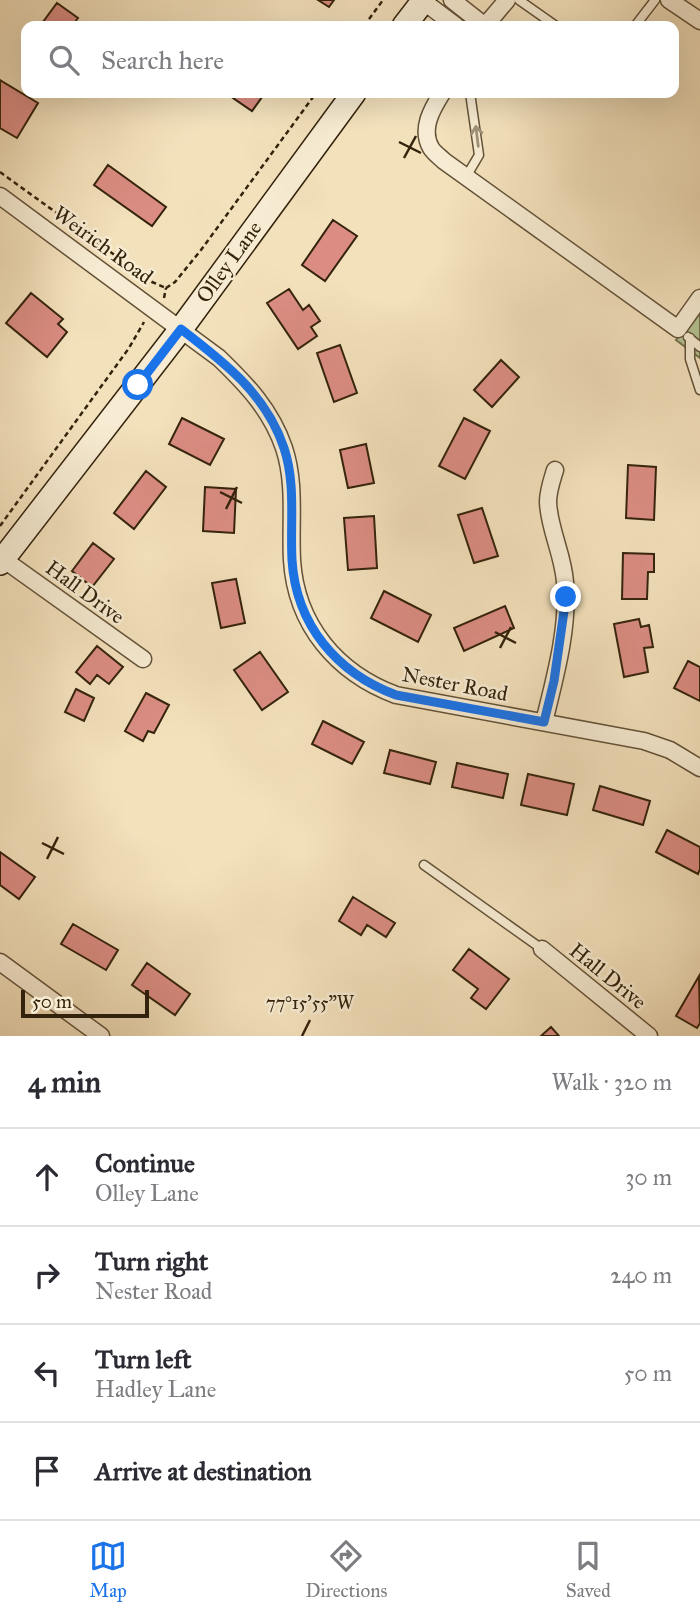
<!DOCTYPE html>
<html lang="en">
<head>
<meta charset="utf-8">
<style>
  :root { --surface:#fff; --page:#f2f2f3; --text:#2b2b33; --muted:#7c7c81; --line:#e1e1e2; --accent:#1a73e8 }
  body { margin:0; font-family:"IM FELL Great Primer",serif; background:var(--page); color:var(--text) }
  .scale { position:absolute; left:21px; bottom:18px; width:128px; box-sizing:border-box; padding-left:7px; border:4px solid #34230c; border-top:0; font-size:19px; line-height:24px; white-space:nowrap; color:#34230c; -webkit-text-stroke:5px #f7ecd3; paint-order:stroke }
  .stop { position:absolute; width:21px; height:21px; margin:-16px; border:5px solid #1a73e8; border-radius:50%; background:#fff }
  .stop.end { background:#1a73e8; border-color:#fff; box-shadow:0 2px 7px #0008 }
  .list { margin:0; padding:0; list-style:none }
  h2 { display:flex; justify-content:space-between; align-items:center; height:91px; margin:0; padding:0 28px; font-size:30px }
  h2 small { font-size:23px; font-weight:400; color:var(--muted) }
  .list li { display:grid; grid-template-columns:46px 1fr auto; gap:21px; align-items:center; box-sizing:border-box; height:98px; padding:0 28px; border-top:2px solid var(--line) }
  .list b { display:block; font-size:26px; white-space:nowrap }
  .list p { margin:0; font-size:23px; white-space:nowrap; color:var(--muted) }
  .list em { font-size:23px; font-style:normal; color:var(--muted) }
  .icon { flex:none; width:38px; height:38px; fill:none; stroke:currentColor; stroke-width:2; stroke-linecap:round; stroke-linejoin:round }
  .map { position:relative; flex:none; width:700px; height:1036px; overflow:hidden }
  .search { position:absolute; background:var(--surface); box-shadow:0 7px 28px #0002; left:21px; right:21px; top:21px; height:77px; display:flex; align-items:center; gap:18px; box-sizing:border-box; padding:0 24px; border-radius:14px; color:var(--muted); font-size:26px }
  .sheet { height:483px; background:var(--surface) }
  nav { display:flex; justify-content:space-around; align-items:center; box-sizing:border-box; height:98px; border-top:2px solid var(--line); background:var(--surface); font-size:19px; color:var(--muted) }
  nav a { display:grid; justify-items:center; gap:4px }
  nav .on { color:var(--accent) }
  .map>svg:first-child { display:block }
  .green { fill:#b5c495; stroke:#747450; stroke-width:2 }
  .building { fill:#db8d83; stroke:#34230c; stroke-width:2 }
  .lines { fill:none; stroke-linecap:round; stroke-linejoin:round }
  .service-casing { stroke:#645238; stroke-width:11 }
  .minor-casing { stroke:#645238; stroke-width:19 }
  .secondary-casing { stroke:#34230c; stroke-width:26 }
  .path { stroke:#34230c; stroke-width:2.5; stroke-dasharray:5 3.5; stroke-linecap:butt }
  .service { stroke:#f7ecd3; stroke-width:8 }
  .minor { stroke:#f7ecd3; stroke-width:16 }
  .secondary { stroke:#f7ecd3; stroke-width:23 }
  .oneway { stroke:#9f9279 }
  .route { stroke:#1a73e8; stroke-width:9 }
  .ticks { fill:none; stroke:#34230c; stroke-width:2.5 }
  .labels { text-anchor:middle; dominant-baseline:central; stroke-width:5; stroke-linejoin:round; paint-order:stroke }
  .street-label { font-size:21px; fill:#34230c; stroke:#f7ecd3 }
  .ticks-label { font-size:18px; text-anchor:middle; fill:#34230c; stroke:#f7ecd3; stroke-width:5; stroke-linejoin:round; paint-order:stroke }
</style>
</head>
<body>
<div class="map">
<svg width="700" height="1036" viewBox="0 0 700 1036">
  <rect width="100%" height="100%" fill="#f3e1bc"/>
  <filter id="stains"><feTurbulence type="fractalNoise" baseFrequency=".00286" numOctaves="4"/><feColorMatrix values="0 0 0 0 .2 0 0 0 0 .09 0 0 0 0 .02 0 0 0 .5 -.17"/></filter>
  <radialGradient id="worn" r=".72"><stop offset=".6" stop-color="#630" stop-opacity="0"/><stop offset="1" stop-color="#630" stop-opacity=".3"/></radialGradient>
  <path class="green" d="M700 306V358L676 340Z"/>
  <path class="building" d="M318 0H334L329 7Z
    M57 3 78 18 72 26H40Z
    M0 80 38 103 17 138 0 128Z
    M237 93H265L252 111 233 98Z
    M108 165 166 207 152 226 94 185Z
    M333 220 357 236 325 281 302 265Z
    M289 289 303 310 309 305 320 321 311 327 317 336 298 349 267 303Z
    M31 293 63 319 58 324 67 332 47 357 6 323Z
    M340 345 357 393 334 402 317 353Z
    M501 360 519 377 492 407 474 390Z
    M182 418 224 439 210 465 169 444Z
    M464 418 490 431 465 479 439 466Z
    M366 444 374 483 348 488 340 450Z
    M628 465 656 467 654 520 626 518Z
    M146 471 166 487 134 529 114 513Z
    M205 487 236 489 234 533 203 531Z
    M482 508 498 556 474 563 458 515Z
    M374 516 377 568 348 570 344 518Z
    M93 543 114 559 92 587 72 571Z
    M623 553 654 554V572H648L647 599H622Z
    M236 579 245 623 221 628 212 583Z
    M384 591 431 615 418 642 371 618Z
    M505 606 514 628 464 651 454 628Z
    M639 619 641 627 649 625 653 647 644 648 648 672 624 677 614 624Z
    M97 646 123 667 109 684 97 675 90 684 76 672Z
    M260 652 288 692 262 710 234 670Z
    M688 661 700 667V701L674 688Z
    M76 689 94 698 84 721 65 712Z
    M146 693 169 705 154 733 148 731 143 741 125 731Z
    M323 721 364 742 352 764 312 744Z
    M390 750 436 762 430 784 384 773Z
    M457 763 508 774 503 798 452 787Z
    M528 774 574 784 567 815 521 805Z
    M600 786 650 801 643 825 593 810Z
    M667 830 700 847V869L698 874 656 852Z
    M0 852 35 877 19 899 0 885Z
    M353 897 395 923 386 937 367 925 361 935 339 921Z
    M73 924 118 950 106 970 61 944Z
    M469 949 509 979 486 1009 471 998 478 989 453 970Z
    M147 963 190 994 175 1015 132 985Z
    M699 976 700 1023 697 1028 676 1016Z
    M551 1027 559 1036H541Z"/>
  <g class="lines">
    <g class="service-casing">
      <path id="service" d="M519 0 556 26
        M635 26 655 0
        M466 177 479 155 470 93
        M688 337 700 347
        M690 338V359L700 390
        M424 865 542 949"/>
    </g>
    <g class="minor-casing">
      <path id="minor" d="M452 0 485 26 507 0
        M669 0 700 21
        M423 1 456 26
        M442 93C432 109 420 129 431 148 434 153 440 157 444 161L678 329 700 298
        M0 196 219 358C247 385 271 410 284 448 296 484 290 522 292 560 296 625 337 673 396 695L644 741 670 750 700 768
        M3 559 143 659
        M544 722C555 677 569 628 565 582 563 554 549 529 548 502 548 491 552 480 555 470
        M542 949 649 1036
        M0 962 101 1036"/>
    </g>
    <g class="secondary-casing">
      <path id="secondary" d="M404 26 424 0
        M0 563 181 329 354 93"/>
    </g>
    <path class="path" d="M364 26 383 0
      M0 172 152 282 166 288
      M166 288 175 282 201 250 316 93
      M164 298 166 288
      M0 526 129 348 144 322"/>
    <use href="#service" class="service"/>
    <use href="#minor" class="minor"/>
    <use href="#secondary" class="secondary"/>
  </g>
  <defs><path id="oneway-shaft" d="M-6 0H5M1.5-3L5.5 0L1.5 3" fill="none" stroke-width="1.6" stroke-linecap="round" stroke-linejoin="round" transform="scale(1.75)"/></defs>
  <use class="oneway" href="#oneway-shaft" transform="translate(477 136) rotate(-97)"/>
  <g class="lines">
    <path class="route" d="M138 385 181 329C224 362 266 394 284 448 296 484 290 522 292 560 296 625 337 673 396 695L544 722 554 681 566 597"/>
  </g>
  <path class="ticks" d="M399 142 421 153M404 158 416 136M220 492 242 503M226 509 237 487M495 632 516 643M500 648 511 627M42 843 64 854M47 859 58 837M302 1036 310 1020"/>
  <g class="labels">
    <g class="street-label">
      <text transform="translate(103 245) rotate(36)">Weirich Road</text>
      <text transform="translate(229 262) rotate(-54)">Olley Lane</text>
      <text transform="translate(85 592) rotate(36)">Hall Drive</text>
      <text transform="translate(455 684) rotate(11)">Nester Road</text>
      <text transform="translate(608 976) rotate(39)">Hall Drive</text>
    </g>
  </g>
  <g class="ticks-label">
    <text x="310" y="1009">77°15'55"W</text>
  </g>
  <rect width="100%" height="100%" filter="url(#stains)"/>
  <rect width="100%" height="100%" fill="url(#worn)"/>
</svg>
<div class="scale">50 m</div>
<div class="stop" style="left:138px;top:385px"></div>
<div class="stop end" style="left:566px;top:597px"></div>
<div class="search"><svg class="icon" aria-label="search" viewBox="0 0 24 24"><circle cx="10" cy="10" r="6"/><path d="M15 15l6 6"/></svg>Search here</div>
</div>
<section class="sheet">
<h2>4 min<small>Walk · 320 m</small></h2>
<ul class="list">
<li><svg class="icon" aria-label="ahead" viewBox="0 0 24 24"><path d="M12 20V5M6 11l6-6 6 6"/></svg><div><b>Continue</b><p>Olley Lane</p></div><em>30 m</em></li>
<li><svg class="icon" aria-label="right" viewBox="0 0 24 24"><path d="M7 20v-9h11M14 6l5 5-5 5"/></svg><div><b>Turn right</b><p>Nester Road</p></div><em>240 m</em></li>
<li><svg class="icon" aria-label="left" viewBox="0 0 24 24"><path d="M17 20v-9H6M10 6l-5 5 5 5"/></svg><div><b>Turn left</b><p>Hadley Lane</p></div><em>50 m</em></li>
<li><svg class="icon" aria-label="arrive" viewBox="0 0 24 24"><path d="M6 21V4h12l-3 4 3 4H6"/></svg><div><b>Arrive at destination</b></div></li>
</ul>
</section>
<nav>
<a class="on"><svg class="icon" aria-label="map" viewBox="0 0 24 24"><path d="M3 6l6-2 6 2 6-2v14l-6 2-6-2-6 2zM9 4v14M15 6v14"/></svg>Map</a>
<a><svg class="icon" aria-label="directions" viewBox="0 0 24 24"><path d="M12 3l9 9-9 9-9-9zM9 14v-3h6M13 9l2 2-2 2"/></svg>Directions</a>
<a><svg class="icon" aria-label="saved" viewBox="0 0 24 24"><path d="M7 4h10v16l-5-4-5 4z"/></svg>Saved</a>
</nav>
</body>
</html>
